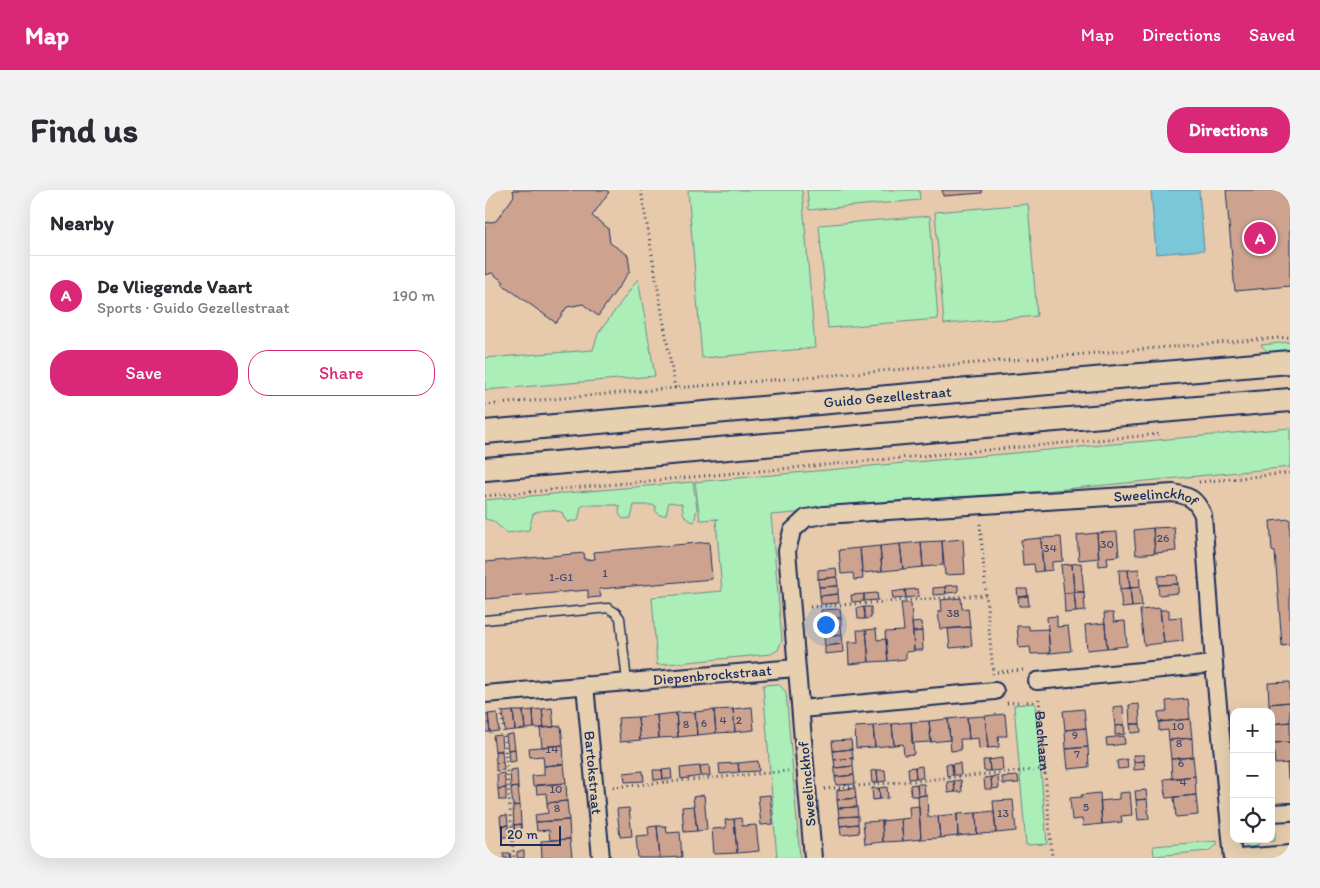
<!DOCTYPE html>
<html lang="en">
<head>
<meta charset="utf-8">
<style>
  :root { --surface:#fff; --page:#f2f2f3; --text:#2b2b33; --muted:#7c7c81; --line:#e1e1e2; --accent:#db2777 }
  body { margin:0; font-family:Itim,sans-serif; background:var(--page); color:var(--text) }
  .controls { position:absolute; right:15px; bottom:15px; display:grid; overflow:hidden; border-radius:10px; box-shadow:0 5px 20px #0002 }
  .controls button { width:45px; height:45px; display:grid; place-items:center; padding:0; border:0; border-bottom:1px solid var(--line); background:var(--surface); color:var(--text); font:25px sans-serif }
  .scale { position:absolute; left:15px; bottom:12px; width:61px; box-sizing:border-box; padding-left:5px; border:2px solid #1b2f5e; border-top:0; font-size:14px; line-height:18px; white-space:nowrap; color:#1b2f5e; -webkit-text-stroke:4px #e7d0b0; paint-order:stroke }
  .you { position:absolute; left:340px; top:434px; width:18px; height:18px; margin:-12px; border:4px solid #fff; border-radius:50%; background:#1a73e8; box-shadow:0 0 0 8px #1a73e833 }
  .badge { display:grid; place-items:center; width:32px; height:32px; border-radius:50%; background:var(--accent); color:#fff; font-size:16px; font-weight:700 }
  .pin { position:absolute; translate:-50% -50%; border:2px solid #fff; box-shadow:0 1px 5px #0006 }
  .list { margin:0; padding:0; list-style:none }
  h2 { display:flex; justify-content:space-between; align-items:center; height:65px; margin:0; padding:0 20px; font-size:21px }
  h2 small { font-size:16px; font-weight:400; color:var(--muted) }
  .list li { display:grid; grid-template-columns:32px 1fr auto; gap:15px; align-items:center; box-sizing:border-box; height:80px; padding:0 20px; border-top:1px solid var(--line) }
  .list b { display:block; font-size:19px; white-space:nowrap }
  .list p { margin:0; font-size:16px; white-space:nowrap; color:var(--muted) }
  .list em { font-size:16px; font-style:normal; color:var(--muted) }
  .actions { display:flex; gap:10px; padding:15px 20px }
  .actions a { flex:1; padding:11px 0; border:1px solid var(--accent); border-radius:20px; text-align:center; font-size:18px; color:var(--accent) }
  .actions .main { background:var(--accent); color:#fff }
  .icon { flex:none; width:28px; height:28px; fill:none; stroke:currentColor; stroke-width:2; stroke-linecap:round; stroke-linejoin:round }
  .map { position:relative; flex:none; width:805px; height:668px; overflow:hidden; border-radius:20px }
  header { display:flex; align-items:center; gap:30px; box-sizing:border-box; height:70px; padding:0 25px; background:var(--accent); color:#fff }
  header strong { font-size:24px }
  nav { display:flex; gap:28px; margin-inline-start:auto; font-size:18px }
  .intro { display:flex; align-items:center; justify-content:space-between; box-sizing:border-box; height:120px; padding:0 30px }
  h1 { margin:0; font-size:35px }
  .button { padding:12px 22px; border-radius:20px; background:var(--accent); color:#fff; font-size:18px; font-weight:700 }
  main { display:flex; gap:30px; padding:0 30px }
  aside { flex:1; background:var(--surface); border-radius:20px; box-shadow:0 5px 20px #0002 }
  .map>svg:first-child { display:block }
  .green { fill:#aceeb8; stroke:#648e8b }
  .water { fill:#79c7d7; stroke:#538aa7 }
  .building { fill:#cda390; stroke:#1b2f5e }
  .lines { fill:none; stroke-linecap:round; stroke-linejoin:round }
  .service-casing { stroke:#1b2f5e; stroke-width:11 }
  .minor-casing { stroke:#1b2f5e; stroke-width:20 }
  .secondary-casing { stroke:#1b2f5e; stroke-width:26 }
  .path { stroke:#1b2f5e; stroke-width:3; stroke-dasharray:1 4; stroke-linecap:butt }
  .service { stroke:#e7d0b0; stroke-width:8 }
  .minor { stroke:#e7d0b0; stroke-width:16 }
  .secondary { stroke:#e7d0b0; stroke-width:22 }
  .labels { text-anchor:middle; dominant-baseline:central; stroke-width:4.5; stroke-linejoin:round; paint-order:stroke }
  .number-label { font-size:12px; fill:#484c6a }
  .street-label { font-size:15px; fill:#1b2f5e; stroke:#e7d0b0 }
</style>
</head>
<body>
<header>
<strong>Map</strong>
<nav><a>Map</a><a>Directions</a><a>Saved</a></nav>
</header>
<div class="intro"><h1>Find us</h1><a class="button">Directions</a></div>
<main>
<aside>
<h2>Nearby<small></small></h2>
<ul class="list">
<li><span class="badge">A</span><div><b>De Vliegende Vaart</b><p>Sports · Guido Gezellestraat</p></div><em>190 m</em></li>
</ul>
<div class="actions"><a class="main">Save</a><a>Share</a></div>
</aside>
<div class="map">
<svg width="805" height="668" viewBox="0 0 805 668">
  <rect width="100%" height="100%" fill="#e7caab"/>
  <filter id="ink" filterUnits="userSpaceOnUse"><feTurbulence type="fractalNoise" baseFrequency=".02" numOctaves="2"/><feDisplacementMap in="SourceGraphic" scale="10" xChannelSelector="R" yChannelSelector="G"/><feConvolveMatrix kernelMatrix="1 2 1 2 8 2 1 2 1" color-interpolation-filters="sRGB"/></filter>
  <g filter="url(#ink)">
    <path class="green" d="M203 0H317L330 158 217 168Z
      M322 0H434L435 10 324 20Z
      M543 14 552 126 459 134 450 22Z
      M445 26 453 129 343 138 334 35Z
      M153 89 170 186 0 200V168L108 160 113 144Z
      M805 152V161L783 162 776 155Z
      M805 238V277L487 308 286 325 297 450 293 460 286 464 172 475 167 407 237 401 231 330 234 329 215 330 210 292Z
      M208 292 212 319 209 332C198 329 198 323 197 314L184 312 181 325H174L170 320 172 317 167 315H149L146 328 138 329 134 324 135 316 131 315H99L96 317 93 331H85L83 333 78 326V323C69 319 56 319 48 324L44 340 22 343 8 331 0 329V310Z
      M293 494 301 502 315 668H292L278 495Z
      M550 513 562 654 541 655 529 515Z
      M786 636 790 641V651L773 652V656L764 657 757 653 756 649H786Z
      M732 651V655L723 661 669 666 668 656Z"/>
    <path class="water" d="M666 0H714L719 60 671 64Z"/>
    <path class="building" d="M28 0H121L124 2 107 26 123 38 125 53 143 65 145 81 113 126 98 114 82 117 71 133 17 94 19 92 7 83 0 85V33L11 31 29 6Z
      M457 0H497V3L458 6Z
      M741 0H805V96L750 101Z
      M805 329V455L797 456 790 362 787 361 785 331Z
      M689 337 691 361 670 363 668 338Z
      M668 338 670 363 651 365 649 340Z
      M632 342 634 366 622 367 623 375 614 376 612 343Z
      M612 343 614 368 594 370 592 345Z
      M576 347 578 371 567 372V380L558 381 556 348Z
      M556 348 558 381 550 382 549 374 538 375 536 350Z
      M478 349 480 384 460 385 457 351Z
      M457 351 458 375 438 377 436 352Z
      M224 352 227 389 114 399 116 407 103 408V400L0 409V372L99 363 100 370 110 369 109 362Z
      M436 352 438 377 418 379 415 354Z
      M415 354 418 379 397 381 395 356Z
      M395 356 397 381 377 383 375 358Z
      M375 358 378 389 369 390 368 383 356 384 354 360Z
      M596 373 599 402H589L587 374Z
      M587 374 589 402 579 403 576 375Z
      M351 378 352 387 333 389V380Z
      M654 379 655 397 645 398 643 380Z
      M634 380H643L645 398 635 399Z
      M692 385 693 394 673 395V386Z
      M352 387 353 396 334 397 333 389Z
      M693 394V403L674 405 673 395Z
      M473 395V402L461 403 460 396Z
      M353 396V404L335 406 334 397Z
      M460 397 461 404 448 405V398Z
      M655 397 657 416 647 417 645 398Z
      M645 398 647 417 637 418 635 399Z
      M433 399 434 406 421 408 420 400Z
      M532 399H542L543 406 533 407Z
      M420 400 421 408 408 409 407 402Z
      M589 402 591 422 580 423 579 403Z
      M589 402H599L600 421 591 422Z
      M392 403 393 410 379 411V404Z
      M353 404 354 413 336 414 335 406Z
      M379 404V411L367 412 366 405Z
      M543 406 544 416H534L533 407Z
      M476 408 477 419 483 418 485 437 455 439 453 421H457L456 410Z
      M416 413H426L429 461 421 462V469L403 471 400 442 419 441Z
      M379 417 380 429H373L372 418Z
      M379 417H386V428L380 429Z
      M675 418 679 453 659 455 655 420Z
      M355 419 356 428 337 429 336 420Z
      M675 420H684V428L696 427 698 451 679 453Z
      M619 423H628L629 432 640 431 642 456 622 458Z
      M572 426V437L583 436 586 461 565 463 562 427Z
      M356 428V436L338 438 337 429Z
      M436 432 437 441 428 442 427 433Z
      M620 433 622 458 602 460 600 435Z
      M356 436 357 445 339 447 338 438Z
      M532 436H544V440L563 439 565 463 546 464 545 457 534 458Z
      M485 437 487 456 465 458 463 439Z
      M391 439 392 450 401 449 403 471 384 472 381 440Z
      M372 440H381L384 472 364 474 363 452H373Z
      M437 441 438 460H429L428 442Z
      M357 445 358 454 340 456 339 447Z
      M358 454 359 462 340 464V456Z
      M805 492V512L784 514 783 493Z
      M703 509 705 529 674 532 673 522 682 521 681 511Z
      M805 512V532L787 534 784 514Z
      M654 514 655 534H645L644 515Z
      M638 516 639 535 630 536 628 517Z
      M267 517 269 540 250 542 248 519Z
      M67 518 69 537 59 538 57 519Z
      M57 519 59 538H49L48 520Z
      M248 519 250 542 231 543 229 520Z
      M599 519 601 538 580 540 578 521Z
      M48 520 49 538 40 539 38 521Z
      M229 520 231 543 212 545 210 522Z
      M28 521 30 540 20 541 18 522Z
      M28 521H38L40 539 30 540Z
      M210 522 212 545 193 547 191 523Z
      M12 523 14 541 5 542 3 524Z
      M191 523 193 547 174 548 172 525Z
      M0 524H3L5 542H0Z
      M520 524 522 546H513L514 557 503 558 500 526Z
      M172 525 174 548 155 550 153 527Z
      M500 526 503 558 494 559 493 548 484 549 482 527Z
      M153 527 155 550 135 552 133 528Z
      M482 527 484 549H475L476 560 466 561 463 529Z
      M463 529 465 550 446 552 444 531Z
      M705 529 707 548 684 550 683 540 674 541V532Z
      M444 531 446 552 427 553 426 532Z
      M426 532 429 564 419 565 418 554 409 555 407 534Z
      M805 532V552L788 553 787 534Z
      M407 534 409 555 390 557 388 536Z
      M645 534H655L656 542 646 543Z
      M639 535 640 544 630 545V536Z
      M76 536 78 555 57 557 55 538Z
      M388 536 390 557 371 558 370 537Z
      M601 538 603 557 581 559 580 540Z
      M28 544 30 559 23 560 21 545Z
      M16 545 17 561H10L8 546Z
      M639 546 640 554 622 556 621 548Z
      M707 548 708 567 686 569 684 550Z
      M366 550 367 559 348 561 347 551Z
      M805 552V573L790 574 788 553Z
      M78 555 79 574 59 576 58 566 45 567 44 558Z
      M603 557 604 577 583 579 581 559Z
      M30 559 31 571 24 572 23 560Z
      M367 559 368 568 349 570 348 561Z
      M10 561H17L18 572 11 573Z
      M648 565H659V571L649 572Z
      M708 567 710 586 687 589 686 569Z
      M368 568V576L350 578 349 570Z
      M517 568 518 580 505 581 504 570Z
      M642 569 643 578 633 579 632 571Z
      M498 570H504L505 581H499Z
      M273 571 274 581 254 582 253 573Z
      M659 571 660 579 649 580V572Z
      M18 572 19 580 11 581V573Z
      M253 573 254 582 235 584 234 574Z
      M475 573 476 585H468L467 574Z
      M802 573H805V589H803Z
      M79 574 81 593 48 596 47 586 59 585V576Z
      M461 574H467L468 585 462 586Z
      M224 575 225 586H216L215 576Z
      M215 576 216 586 196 589 195 578Z
      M368 576 369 585 350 587V578Z
      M437 576 438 588H431L430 577Z
      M430 577 431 588 424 589 423 578Z
      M32 579 33 597 26 598 25 580Z
      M186 579 187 589H178L177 580Z
      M168 580H177L178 589 169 590Z
      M392 580H400L401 591 393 592Z
      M392 580 393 592 387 593 386 581Z
      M158 581 159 591 140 592 139 583Z
      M19 583 21 598 13 599 12 584Z
      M369 585 370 594 351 595 350 587Z
      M513 586 514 598 507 599 506 587Z
      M533 586 534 593 518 594 517 587Z
      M710 586 711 605 681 608 679 589Z
      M506 587 507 599H500L499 588Z
      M476 590 477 602H470L469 591Z
      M469 591 470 602 463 603 462 592Z
      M81 593 82 611 62 613 61 603 52 604 51 595Z
      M432 594H439L440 605 433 606Z
      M432 594 433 606H426L425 595Z
      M33 597 35 615 28 616 26 598Z
      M402 597 403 608 395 609 394 598Z
      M21 598V610H14L13 599Z
      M370 598 371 608 352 610V600Z
      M387 598H394L395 609 388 610Z
      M661 600 662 609 651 610 650 601Z
      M645 602 647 625 636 626 637 632 617 634 615 611 634 609V603Z
      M615 603 617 634 598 636 597 629 587 630 585 608 597 607 596 605Z
      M219 605 222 640 212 641 208 607Z
      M285 605 288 634 276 635 273 606Z
      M442 605 443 627 453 626 455 648 436 649 433 606Z
      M711 605 713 625 691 627 689 607Z
      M371 608 372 617 353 618 352 610Z
      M662 609 664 629 653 630 651 610Z
      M528 610 531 641 511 643 508 611Z
      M82 611 84 630 51 632 50 625 63 623 62 613Z
      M35 615 36 634 29 635 28 616Z
      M209 616 212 641 199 642 197 617Z
      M434 616 436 649 418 651 416 629 425 628 424 617Z
      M372 617 373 626 354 627 353 618Z
      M144 618 147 646 135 647 132 619Z
      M509 621 511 643 492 644 491 623Z
      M491 623 492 644 473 646 472 624Z
      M472 624 473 646 455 648 453 626Z
      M22 625 23 635 16 636 15 626Z
      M373 626V634L355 636 354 627Z
      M256 628 257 636 271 635 274 661 252 663 249 629Z
      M249 629 252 663 229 664 227 639 241 638 240 630Z
      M416 629 418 651 398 652 397 631Z
      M84 630 85 649 65 650 64 640 52 641 51 632Z
      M397 631 398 652 380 654 378 632Z
      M36 634 37 646H30L29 635Z
      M373 634 374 643 356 645 355 636Z
      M23 635 24 647H17L16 636Z
      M172 636H181L182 643 195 642 197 667 175 668Z
      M172 636 175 668H153L151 646 164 645 163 637Z
      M85 649 87 667 57 668 56 651Z
      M39 661V668H32V662Z
      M19 663H25L26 668H19Z"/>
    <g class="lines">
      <g class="service-casing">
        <path id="service" d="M0 430 123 418 131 423 135 428 142 492"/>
      </g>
      <g class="minor-casing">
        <g id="minor">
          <path d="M552 491 729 474"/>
          <path id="s2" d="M100 495 116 668"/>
          <path id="s3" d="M0 504 311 478"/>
          <path d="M316 519 510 501"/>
          <path d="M786 623 805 622"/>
          <path id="s4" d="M328 668 302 361 307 341 321 328 339 325 688 303C705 306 711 309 718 325L729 474 748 668"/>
          <path d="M754 668 805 664"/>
        </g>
      </g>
      <g class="secondary-casing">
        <g id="secondary">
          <path id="s5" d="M0 242 805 172"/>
          <path d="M0 279 805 210"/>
        </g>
      </g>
      <g class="path">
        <path d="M156 0 190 198"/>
        <path d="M0 215 190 198 805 147"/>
        <path d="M714 292 805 283"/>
        <path d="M0 306 677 244"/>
        <path d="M495 334 508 484"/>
        <path d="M325 417 501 405"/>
        <path d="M512 482 538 480"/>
        <path id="s1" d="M554 509 567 668"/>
        <path d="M522 513 551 511"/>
        <path d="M17 521 29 668"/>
        <path d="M128 597 303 581"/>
        <path d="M339 599 560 579"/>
      </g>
      <use href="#service" class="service"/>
      <use href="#minor" class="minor"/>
      <use href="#secondary" class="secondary"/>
    </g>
  </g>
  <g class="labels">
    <g class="number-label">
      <text x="678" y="348">26</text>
      <text x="622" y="354">30</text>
      <text x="565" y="358">34</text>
      <text x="120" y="383">1</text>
      <text x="76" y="387">1-G1</text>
      <text x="468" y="423">38</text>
      <text x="238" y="530">4</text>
      <text x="254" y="530">2</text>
      <text x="219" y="533">6</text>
      <text x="201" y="534">8</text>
      <text x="693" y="536">10</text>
      <text x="590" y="545">9</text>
      <text x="694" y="553">8</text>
      <text x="67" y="559">14</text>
      <text x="592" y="564">7</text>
      <text x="696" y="573">6</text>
      <text x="698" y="592">4</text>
      <text x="71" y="599">10</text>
      <text x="601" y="617">5</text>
      <text x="72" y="618">8</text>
      <text x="518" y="623">13</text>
    </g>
    <g class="street-label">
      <text stroke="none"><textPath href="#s5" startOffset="404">Guido Gezellestraat</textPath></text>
      <text stroke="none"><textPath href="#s4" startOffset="699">Sweelinckhof</textPath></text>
      <text stroke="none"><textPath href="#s3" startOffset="228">Diepenbrockstraat</textPath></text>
      <text stroke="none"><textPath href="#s1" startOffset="42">Bachlaan</textPath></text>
      <text stroke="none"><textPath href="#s2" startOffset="88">Bartokstraat</textPath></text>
      <text transform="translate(322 594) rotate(-95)">Sweelinckhof</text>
    </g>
  </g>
</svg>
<div class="controls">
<button>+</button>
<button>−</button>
<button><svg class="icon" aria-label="locate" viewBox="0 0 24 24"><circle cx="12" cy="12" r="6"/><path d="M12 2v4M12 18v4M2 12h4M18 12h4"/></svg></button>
</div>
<div class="scale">20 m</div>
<div class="you"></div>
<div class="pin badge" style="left:775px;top:48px">A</div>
</div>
</main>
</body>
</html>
